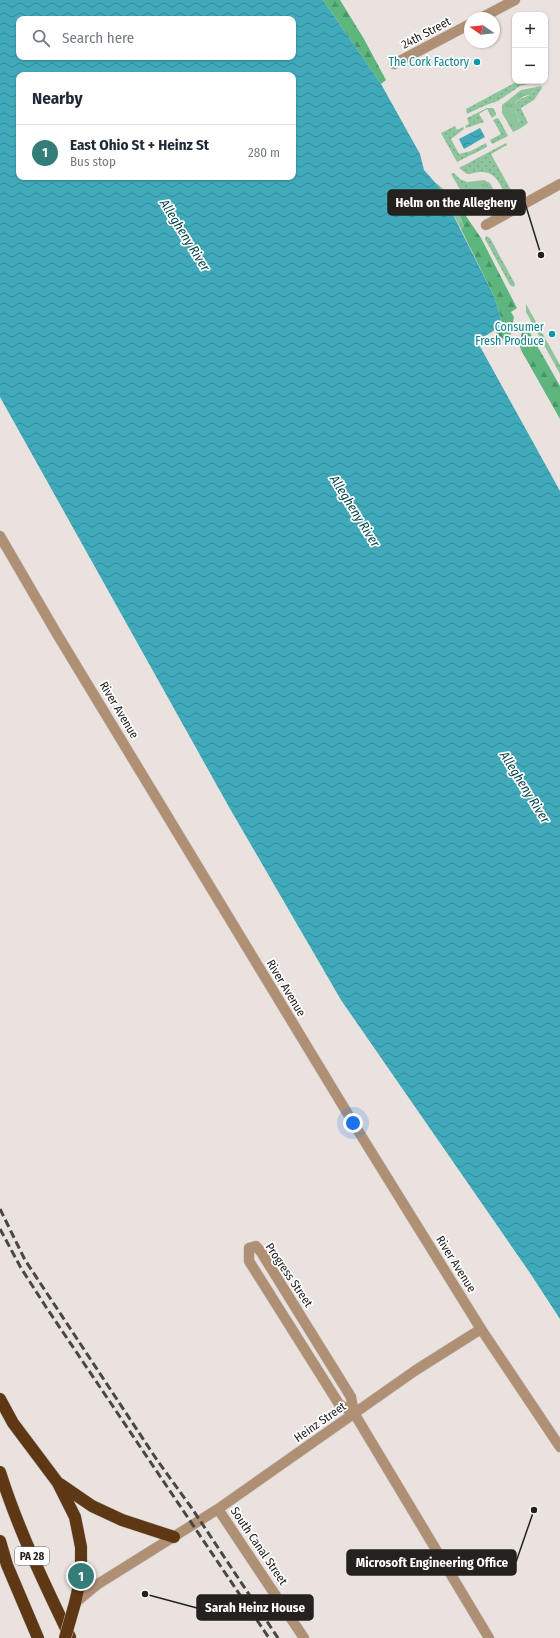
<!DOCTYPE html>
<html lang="en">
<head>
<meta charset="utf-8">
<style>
  :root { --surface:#fff; --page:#f6f6f7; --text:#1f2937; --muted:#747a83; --line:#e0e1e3; --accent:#357d78 }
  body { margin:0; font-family:"Fira Sans Condensed",sans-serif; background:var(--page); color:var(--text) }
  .controls { position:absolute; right:12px; top:12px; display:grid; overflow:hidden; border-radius:8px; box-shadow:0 1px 3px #0004 }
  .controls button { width:36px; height:36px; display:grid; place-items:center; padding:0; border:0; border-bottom:1px solid var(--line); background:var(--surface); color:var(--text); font:20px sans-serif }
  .compass { position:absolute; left:464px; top:12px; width:36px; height:36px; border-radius:50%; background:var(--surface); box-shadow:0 1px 3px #0004; rotate:284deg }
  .you { position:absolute; left:353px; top:1123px; width:14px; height:14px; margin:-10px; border:3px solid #fff; border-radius:50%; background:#1a73e8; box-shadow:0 0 0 6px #1a73e833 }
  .badge { display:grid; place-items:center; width:26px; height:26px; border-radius:50%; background:var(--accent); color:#fff; font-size:13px; font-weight:700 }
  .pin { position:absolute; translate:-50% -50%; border:2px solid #fff; box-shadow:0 1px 4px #0006 }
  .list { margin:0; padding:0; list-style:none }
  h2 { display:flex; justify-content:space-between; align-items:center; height:52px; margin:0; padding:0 16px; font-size:17px }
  h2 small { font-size:13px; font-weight:400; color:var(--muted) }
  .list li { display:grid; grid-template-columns:26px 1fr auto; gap:12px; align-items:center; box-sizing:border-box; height:56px; padding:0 16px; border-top:1px solid var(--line) }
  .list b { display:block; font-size:15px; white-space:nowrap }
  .list p { margin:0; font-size:13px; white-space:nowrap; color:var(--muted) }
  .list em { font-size:13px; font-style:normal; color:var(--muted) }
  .icon { flex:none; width:22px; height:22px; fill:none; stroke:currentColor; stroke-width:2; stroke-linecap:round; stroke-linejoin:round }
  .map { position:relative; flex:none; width:560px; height:1638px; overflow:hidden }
  .search { position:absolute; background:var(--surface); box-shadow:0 1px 3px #0004; left:16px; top:16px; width:280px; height:44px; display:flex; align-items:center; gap:10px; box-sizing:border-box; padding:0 14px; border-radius:8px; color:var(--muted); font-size:15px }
  .panel { position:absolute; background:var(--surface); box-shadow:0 1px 3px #0004; left:16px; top:72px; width:280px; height:108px; border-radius:8px }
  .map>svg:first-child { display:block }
  .grass { fill:url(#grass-tufts) }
  .forest { fill:url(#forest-firs) }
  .garden { fill:url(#garden-dots) }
  .water { fill:url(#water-waves); fill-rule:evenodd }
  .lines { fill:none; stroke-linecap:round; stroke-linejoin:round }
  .minor-casing { stroke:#c6bfbc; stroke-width:11 }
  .tertiary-casing { stroke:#c6bfbc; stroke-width:11 }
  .motorway-casing { stroke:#c6bfbc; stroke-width:13 }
  .minor { stroke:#b09075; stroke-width:10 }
  .tertiary { stroke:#b09075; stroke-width:10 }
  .motorway { stroke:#5e3814; stroke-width:12 }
  .rail { stroke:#4a4644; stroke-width:3; stroke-dasharray:8 4; stroke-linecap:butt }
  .motorway-bridge-casing { stroke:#c6bfbc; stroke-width:13; stroke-linecap:butt }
  .motorway-bridge { stroke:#5e3814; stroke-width:12 }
  .culture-dot { fill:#0f9aa8; stroke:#fff; stroke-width:1.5 }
  .labels { text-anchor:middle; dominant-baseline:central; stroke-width:3.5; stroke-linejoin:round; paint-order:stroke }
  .shield { fill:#fff; stroke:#666462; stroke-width:1 }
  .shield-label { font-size:11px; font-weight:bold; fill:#24211f }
  .street-label { font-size:12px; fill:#24211f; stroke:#fff }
  .culture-label { font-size:12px; fill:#0d838f; stroke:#fff; text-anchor:end }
  .water-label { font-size:13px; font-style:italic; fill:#064750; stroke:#fff }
  .leader { fill:none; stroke:#24211f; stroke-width:1.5 }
  .callout-dot { fill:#24211f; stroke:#fff; stroke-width:1.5 }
  .callout { fill:#24211f; stroke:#24211f; stroke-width:1.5 }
  .callout-label { font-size:13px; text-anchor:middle; font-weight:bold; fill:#fff }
</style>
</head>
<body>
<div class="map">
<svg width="560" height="1638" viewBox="0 0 560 1638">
  <defs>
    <pattern id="grass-tufts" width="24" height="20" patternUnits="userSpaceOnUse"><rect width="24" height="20" fill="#8ec59e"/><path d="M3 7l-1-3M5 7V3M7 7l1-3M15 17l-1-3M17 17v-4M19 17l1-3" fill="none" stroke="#7aa988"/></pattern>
    <pattern id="forest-firs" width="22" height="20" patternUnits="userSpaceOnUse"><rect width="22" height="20" fill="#5db67d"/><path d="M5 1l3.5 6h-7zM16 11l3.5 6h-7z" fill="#4d9466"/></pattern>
    <pattern id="garden-dots" width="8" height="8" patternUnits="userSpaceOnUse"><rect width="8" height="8" fill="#8ec59e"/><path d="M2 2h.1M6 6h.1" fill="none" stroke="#7aa988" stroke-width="1.8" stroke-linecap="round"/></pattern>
    <pattern id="water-waves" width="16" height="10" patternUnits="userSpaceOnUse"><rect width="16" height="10" fill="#41aaba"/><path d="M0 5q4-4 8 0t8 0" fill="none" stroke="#368a97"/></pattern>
  </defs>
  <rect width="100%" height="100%" fill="#eae2de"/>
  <path class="grass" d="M536 87 530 95 524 96 516 102 515 111 519 117 518 121 521 128 513 132 502 113V105L521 90Z
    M484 180 490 183 497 197C492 198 484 203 485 209L477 213 480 207 468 187 467 182Z
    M436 183 451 195 464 226 461 229Z
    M526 304 560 365V374L526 312Z"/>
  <path class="forest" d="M323 0H340L364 39 386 80 381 84Z
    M457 203 481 238 517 308 511 312 514 317 511 333 510 336 501 340 499 339 495 330 503 325 494 296 461 229 464 226 455 204Z
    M524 326H526L560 386V419L521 350 519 343Z"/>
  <path class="garden" d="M518 81H541L520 86 498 101 486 105 467 114 466 109Z
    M541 86 542 88 534 100 521 108 528 123 521 128 518 125 519 117 514 109 515 104 520 99 530 95 536 87Z
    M487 108H493L496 113V115L492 118 487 109 479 114 484 122 466 128 465 126 469 124 467 118Z
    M497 118 499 119 508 136 492 144 490 140 501 134 493 120Z
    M455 126 457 130 463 127 464 129 451 139 459 154 471 151 486 143 487 147 457 162 441 133Z
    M506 143 507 145 491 154 512 192 506 196C500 185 496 171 480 172 476 172 472 174 467 174L459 168Z
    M454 173 460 179 467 182C469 192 489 204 475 215L451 174Z
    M486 236 490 238 515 284 514 287 510 285 485 239Z"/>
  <path class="water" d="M0 0H323L381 84 420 154 424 170 439 187 494 296 503 325 477 341 560 491V1319L530 1273 341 1000 229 807 0 397ZM19 19H293V57H19ZM19 75H293V177H19Z
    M480 128 485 137 464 149 459 139Z"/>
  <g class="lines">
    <g class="minor-casing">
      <path id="minor" d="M481 18 515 0
        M394 64 470 24
        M486 225 560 184
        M354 1413 339 1404 249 1261V1248L256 1246 261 1252 351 1397 354 1413 489 1638
        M218 1509 304 1638
        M75 1603 98 1584 218 1509 416 1370 481 1329"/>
    </g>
    <g class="tertiary-casing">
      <path id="tertiary" d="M0 536 57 634 357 1129 481 1329 560 1447"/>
    </g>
    <g class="motorway-casing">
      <path id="motorway" d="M0 1399 13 1423 58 1483 75 1517 81 1547V1576L75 1603
        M0 1472C18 1529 44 1583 70 1637
        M60 1484 92 1506 122 1520 174 1537
        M0 1541 7 1565 38 1638"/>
    </g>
    <use href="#minor" class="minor"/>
    <use href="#tertiary" class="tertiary"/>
    <use href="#motorway" class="motorway"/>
    <path class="rail" d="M0 1209 25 1260 157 1460 191 1507 278 1638
      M0 1229 21 1268 46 1307 269 1638"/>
    <g class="motorway-bridge-casing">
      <path id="motorway-bridge" d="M65 1638 75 1603"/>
    </g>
    <use href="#motorway-bridge" class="motorway-bridge"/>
  </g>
  <g class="culture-dot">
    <circle cx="477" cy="62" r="4"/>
    <circle cx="552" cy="334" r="4"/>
  </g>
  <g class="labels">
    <rect class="shield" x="15" y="1547" width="34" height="18" rx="3"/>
    <g class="shield-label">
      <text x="32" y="1556">PA 28</text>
    </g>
    <g class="street-label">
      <text transform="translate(426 33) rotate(-28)">24th Street</text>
      <text transform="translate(119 710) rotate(59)">River Avenue</text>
      <text transform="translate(286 988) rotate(59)">River Avenue</text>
      <text transform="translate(456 1264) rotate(58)">River Avenue</text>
      <text transform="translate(289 1275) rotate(56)">Progress Street</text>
      <text transform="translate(320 1422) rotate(-35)">Heinz Street</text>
      <text transform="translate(259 1546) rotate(56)">South Canal Street</text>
    </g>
    <g class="culture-label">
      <text x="469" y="62">The Cork Factory</text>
      <text x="544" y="327">Consumer<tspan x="544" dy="14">Fresh Produce</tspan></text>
    </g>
    <g class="water-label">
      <text transform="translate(185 235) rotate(58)">Allegheny River</text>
      <text transform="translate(355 511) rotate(58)">Allegheny River</text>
      <text transform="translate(525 787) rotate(58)">Allegheny River</text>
    </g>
  </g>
  <path class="leader" d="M541 255L525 203M534 1510L516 1562M145 1594L197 1608"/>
  <g class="callout-dot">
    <circle cx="541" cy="255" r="4"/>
    <circle cx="534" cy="1510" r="4"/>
    <circle cx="145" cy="1594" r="4"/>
  </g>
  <g class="callout">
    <rect x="388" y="190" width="137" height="25" rx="4"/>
    <rect x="347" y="1550" width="169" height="25" rx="4"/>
    <rect x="197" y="1595" width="116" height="25" rx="4"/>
  </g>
  <g class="callout-label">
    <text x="456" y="207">Helm on the Allegheny</text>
    <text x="432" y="1567">Microsoft Engineering Office</text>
    <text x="255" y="1612">Sarah Heinz House</text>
  </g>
</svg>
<div class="controls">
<button>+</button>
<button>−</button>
</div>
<svg class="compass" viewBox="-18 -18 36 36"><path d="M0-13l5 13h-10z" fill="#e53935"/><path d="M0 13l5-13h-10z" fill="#747a83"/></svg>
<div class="you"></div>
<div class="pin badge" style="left:81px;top:1576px">1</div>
<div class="search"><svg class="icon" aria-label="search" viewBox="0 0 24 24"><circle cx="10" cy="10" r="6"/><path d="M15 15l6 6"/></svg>Search here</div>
<section class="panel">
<h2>Nearby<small></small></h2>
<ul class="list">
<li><span class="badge">1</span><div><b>East Ohio St + Heinz St</b><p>Bus stop</p></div><em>280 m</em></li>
</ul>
</section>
</div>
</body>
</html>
